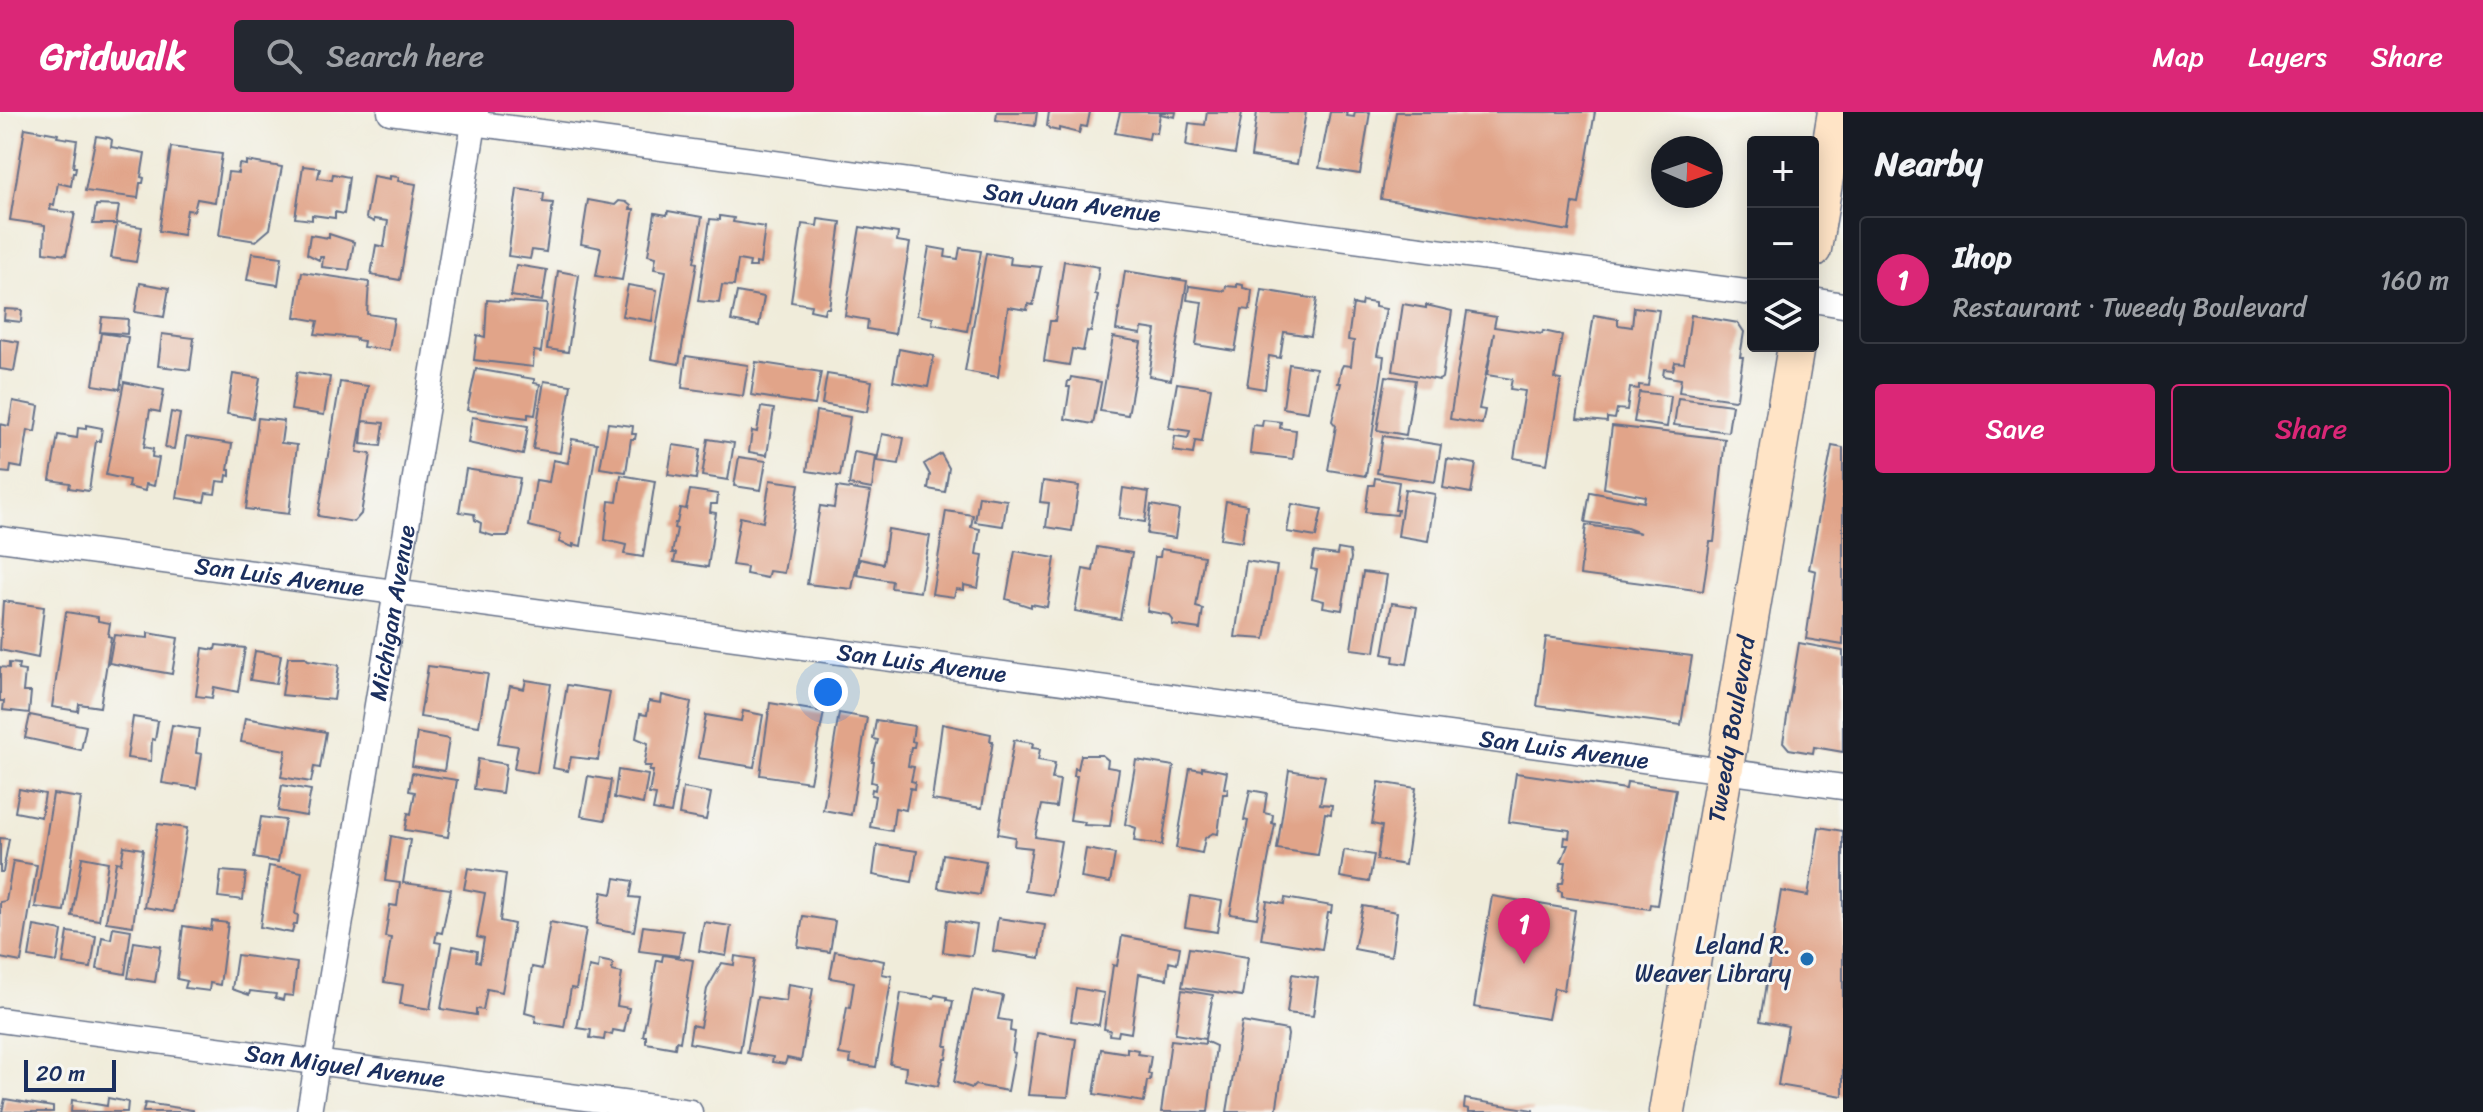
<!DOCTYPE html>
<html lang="en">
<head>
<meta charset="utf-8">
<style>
  :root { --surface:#171b24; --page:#242831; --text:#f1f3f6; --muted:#9ea1a6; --line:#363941; --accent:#db2777 }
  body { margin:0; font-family:Sriracha,sans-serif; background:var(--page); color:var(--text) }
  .controls { position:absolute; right:24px; top:24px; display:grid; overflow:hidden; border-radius:8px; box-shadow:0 4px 20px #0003 }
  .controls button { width:72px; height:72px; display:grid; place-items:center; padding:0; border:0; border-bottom:2px solid var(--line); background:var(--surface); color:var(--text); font:40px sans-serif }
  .compass { position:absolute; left:1651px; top:24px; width:72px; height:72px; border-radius:50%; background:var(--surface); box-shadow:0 4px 20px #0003; rotate:92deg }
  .scale { position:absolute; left:24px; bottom:20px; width:92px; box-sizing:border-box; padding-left:8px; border:4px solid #1b2f5e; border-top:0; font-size:22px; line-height:28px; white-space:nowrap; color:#1b2f5e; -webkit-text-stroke:6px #f6f6f2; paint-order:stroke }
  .you { position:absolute; left:828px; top:580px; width:28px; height:28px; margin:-20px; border:6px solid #fff; border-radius:50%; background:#1a73e8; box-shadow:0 0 0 12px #1a73e833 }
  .badge { display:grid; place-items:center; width:52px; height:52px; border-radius:50%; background:var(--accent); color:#fff; font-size:26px; font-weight:700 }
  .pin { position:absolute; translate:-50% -66px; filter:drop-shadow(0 2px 4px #0008) }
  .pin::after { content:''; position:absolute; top:42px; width:28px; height:24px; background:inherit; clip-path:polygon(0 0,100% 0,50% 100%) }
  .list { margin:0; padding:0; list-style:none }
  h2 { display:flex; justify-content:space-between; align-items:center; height:104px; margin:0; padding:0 32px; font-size:34px }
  h2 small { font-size:26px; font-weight:400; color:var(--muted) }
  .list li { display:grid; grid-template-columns:52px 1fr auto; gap:24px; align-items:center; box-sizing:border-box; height:128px; margin:0 16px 16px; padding:0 16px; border:2px solid var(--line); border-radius:8px }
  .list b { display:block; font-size:30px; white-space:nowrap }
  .list p { margin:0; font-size:26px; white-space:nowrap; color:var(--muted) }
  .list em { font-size:26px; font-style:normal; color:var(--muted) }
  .actions { display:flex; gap:16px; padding:24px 32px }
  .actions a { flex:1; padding:18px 0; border:2px solid var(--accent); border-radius:8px; text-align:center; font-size:28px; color:var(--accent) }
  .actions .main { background:var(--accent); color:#fff }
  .icon { flex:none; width:44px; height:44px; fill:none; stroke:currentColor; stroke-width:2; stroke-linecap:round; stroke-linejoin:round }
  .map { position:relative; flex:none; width:1843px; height:1000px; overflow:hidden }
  header { display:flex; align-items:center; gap:48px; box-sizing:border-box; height:112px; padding:0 40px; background:var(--accent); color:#fff }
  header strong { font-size:38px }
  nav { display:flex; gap:44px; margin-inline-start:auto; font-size:28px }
  .search { width:560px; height:72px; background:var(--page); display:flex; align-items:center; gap:20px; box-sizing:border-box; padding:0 28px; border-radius:8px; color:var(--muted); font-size:30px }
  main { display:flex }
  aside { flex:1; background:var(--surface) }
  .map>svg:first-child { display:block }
  .building { fill:#e1a489 }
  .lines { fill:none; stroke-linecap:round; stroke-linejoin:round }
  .street-casing { stroke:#667189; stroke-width:27 }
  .secondary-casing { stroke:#667189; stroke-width:39 }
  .street { stroke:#fff; stroke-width:24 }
  .secondary { stroke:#ffe4c6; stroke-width:36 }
  .poi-dot { fill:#1f6fb2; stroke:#f6f6f2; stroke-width:3 }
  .labels { text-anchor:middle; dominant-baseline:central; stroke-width:6; stroke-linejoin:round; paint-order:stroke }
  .street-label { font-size:24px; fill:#1b2f5e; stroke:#f6f6f2 }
  .poi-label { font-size:24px; fill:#1b2f5e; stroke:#f6f6f2; text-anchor:end }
</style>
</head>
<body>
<header>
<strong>Gridwalk</strong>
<div class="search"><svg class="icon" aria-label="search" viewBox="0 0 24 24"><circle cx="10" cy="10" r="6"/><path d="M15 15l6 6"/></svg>Search here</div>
<nav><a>Map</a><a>Layers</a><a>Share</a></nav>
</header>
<main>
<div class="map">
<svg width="1843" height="1000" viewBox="0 0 1843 1000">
  <rect width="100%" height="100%" fill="#f6f6f2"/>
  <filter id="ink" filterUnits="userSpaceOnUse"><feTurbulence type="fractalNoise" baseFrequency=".0125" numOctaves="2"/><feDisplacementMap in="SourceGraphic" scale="16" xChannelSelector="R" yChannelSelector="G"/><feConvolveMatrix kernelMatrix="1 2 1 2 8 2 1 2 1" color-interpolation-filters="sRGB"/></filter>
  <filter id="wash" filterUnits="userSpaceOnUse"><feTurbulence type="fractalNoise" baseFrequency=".006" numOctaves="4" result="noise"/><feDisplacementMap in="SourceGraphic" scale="32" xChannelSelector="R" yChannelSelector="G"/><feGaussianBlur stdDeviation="1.8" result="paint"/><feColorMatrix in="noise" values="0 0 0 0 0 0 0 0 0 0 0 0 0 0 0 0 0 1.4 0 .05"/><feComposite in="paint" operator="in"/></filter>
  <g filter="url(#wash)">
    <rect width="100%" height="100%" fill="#f0ecda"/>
    <g id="blocks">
      <path class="building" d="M997 0H1037L1035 14 996 8Z
        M1049 0H1090L1087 15 1081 14 1079 21 1059 16V19L1050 17 1047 14Z
        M1120 0H1176L1175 5 1160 2 1157 21 1150 20 1149 27 1115 21Z
        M1207 0H1242L1235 42 1186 34 1189 11 1205 13Z
        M1257 0H1306L1297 52 1251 45Z
        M1330 0H1347L1346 4 1354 5 1355 0H1370L1360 62 1319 56Z
        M1396 0H1595L1579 92 1573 91 1569 119 1381 87Z
        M25 16 58 22 57 25 77 28 73 55H76L75 61 73 60 71 74 58 71 54 93 51 92 50 98 75 101 66 143 44 140 45 113 10 108Z
        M96 24 109 26 112 28 111 35 145 41 141 65 144 66 143 71H140L138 86 85 79Z
        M171 35 222 42 215 90 197 87 194 99 187 98 183 123 159 119Z
        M246 49 282 55 270 117 256 129 219 123 228 60 238 61 239 52 246 53Z
        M303 54 320 56 318 66 332 68 333 62 349 65 344 102 335 100V106L312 103V108L295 106Z
        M373 64 390 67V64L399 65 398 69 416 72 400 168 371 163 376 133 384 135 388 109 374 107V110L366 106Z
        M517 77 544 81 543 90 553 91 546 140 532 138 530 147 508 144Z
        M588 88 615 93 619 89 626 90 631 94 630 97H634L622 168 596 164 601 136 581 132Z
        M96 93 119 94 116 112H93Z
        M668 99 702 105 694 150 697 151 679 252 651 247 666 159 654 157 656 145 648 143 655 101 667 103Z
        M720 104 734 106 733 110 765 115 760 152 756 151V155H749L750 150 738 148 734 174 722 173 719 191 698 189 710 107 720 108Z
        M818 107 841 110 829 196H825L824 201 810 198 811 193 791 190 802 112 817 114Z
        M117 111 142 115 136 150 111 146Z
        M860 115 898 121 897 129 910 131 895 222 867 217 868 208 845 204Z
        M329 122 354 130 349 158 322 155 323 145H320L319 148 307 142 310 123 329 126Z
        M929 135 946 138 945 145 958 147 960 136 981 139 967 219 932 212 933 206 917 203Z
        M252 141 282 145 278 173 247 168Z
        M986 141 1011 145 1010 152 1041 155 1033 193 1028 192 1027 198 1008 195 998 265 965 259Z
        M1064 149 1099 155 1095 182 1098 183 1091 220 1087 219 1083 239 1072 237 1069 253 1044 249 1050 209H1055Z
        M516 153 547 158 542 189 511 184Z
        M558 159 579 163 568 240 547 237Z
        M1125 159 1187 169 1171 268 1149 264 1156 218 1142 216 1141 222 1116 218Z
        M302 160 369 170 367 202 394 206 389 238 363 235 364 229 356 228 357 226 315 222 318 209 295 205Z
        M140 171 169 176 164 205 135 200Z
        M1237 172 1243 173V176L1252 178 1250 198 1242 197 1235 239 1196 233 1202 190 1187 188 1189 174 1225 179 1226 174 1237 175Z
        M628 173 657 178 652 209 622 204Z
        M1262 178 1317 187 1311 224 1284 220 1280 246 1269 244 1265 277 1247 274Z
        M737 180 764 185 759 214 731 209Z
        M487 188 547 192 541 240 534 239 533 255 474 248 477 223 485 225Z
        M1362 189 1375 191V195L1386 197 1377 243 1384 244 1382 260 1366 364 1328 358 1336 314 1332 309 1341 271H1338L1341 257 1343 253 1351 254 1354 229 1348 228 1353 192 1361 194Z
        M1403 192 1426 196V193L1452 199 1442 266 1439 268 1393 259Z
        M1634 195 1659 198 1648 274 1639 273V277L1630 276 1627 298 1617 297 1615 307 1607 306V310L1577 307 1594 203 1618 207V213L1632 215Z
        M5 197 22 198 21 210 4 208Z
        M1467 200 1496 205 1494 215 1542 222 1543 219 1562 223 1555 267 1561 268 1547 352 1514 346 1525 279 1510 277 1512 267 1487 263 1494 221 1479 297 1485 298 1482 312 1450 307Z
        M1691 203 1738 211 1744 220 1740 245H1743L1737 286 1734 288 1679 280 1681 267 1663 264 1664 257 1673 258 1675 250 1684 251Z
        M102 205 128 207 127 222 100 220Z
        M101 221 128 225 120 277 93 273Z
        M162 222 194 226 190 258 158 254Z
        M1113 225 1141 230 1128 303 1100 299Z
        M0 227 19 230 14 259 0 257Z
        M899 237 934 244 928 275 893 269Z
        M686 244 748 253 743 284 682 276Z
        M756 250 821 260 815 293 751 283Z
        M1289 252 1316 256 1308 300 1283 296Z
        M476 257 534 267V271L540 272 535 303 528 302V306L467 298Z
        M297 260 330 265 324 303 291 298Z
        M233 262 260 266 253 306 227 302Z
        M827 262 872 269 867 300 822 292Z
        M1386 264 1415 268 1406 323 1377 318Z
        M1071 265 1101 270 1093 312 1065 307 1070 275H1067L1068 269H1070Z
        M544 269 571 273 560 341 533 337Z
        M124 270 164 278 160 300 150 298 144 335 153 337 152 345 159 346 154 374 146 372 145 379 128 375 129 368 106 363Z
        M340 270 368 274 357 340 371 342 361 402 354 410 318 404Z
        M1177 271 1211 276 1202 330 1195 329 1193 342 1173 339 1175 324 1188 326 1190 319 1169 316Z
        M1639 280 1671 284 1667 315 1634 310Z
        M1678 286 1732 293 1728 320 1674 313Z
        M13 289 39 294 35 320 28 318 22 356 11 354 10 361 0 360V312L9 314Z
        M761 295 774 297 767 343 749 340 752 319 757 320Z
        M816 299 850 305 840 364 807 359Z
        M171 300 180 302 174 337 165 336Z
        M472 305 528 314 523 343 468 331Z
        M258 306 284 309 281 331 297 333 289 402 246 397Z
        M1263 308 1281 310 1280 316 1296 318 1293 347 1250 342 1253 313 1262 314Z
        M363 309 384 311 381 334 361 332Z
        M608 311 633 314 632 322H636L635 327H631L626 360 600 356Z
        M86 313 102 316 100 329H96L89 379 69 376 70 371 50 368 58 323 77 326 78 316 86 317Z
        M1612 314 1725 327 1714 430H1710L1703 479 1580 463 1586 413 1640 421 1627 416 1585 410 1590 380 1644 390 1645 384 1604 376Z
        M882 322 904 326 899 352 877 349Z
        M1383 324 1441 333 1435 370 1377 361Z
        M186 325 232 332 228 358H230V364L227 363 226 370 217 369 215 382 206 381 204 390 177 386Z
        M572 327 597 331 581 434 573 432V435L559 430 561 422 529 414 536 368 549 370 553 348 568 351Z
        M708 327 734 331 728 368 702 364Z
        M673 333 700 337 696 367 668 363Z
        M1832 334 1843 336V533L1806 527 1816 459 1809 457Z
        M854 340 876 344 872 377 849 373Z
        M941 342 949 356 945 380 928 377 930 363 924 352Z
        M739 345 766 349 761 378 734 374Z
        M1447 347 1476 352 1471 381 1443 376Z
        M466 357 520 366 509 424H493L480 420 481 411 475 408 474 402 459 400Z
        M621 363 655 369 643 445 624 442 626 433 605 428 609 389 617 390Z
        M1375 366 1399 370 1395 398H1398L1397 403 1365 400 1369 373H1374Z
        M770 368 799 372 784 461 769 459 767 466 746 462 747 455 732 453 740 405 763 410Z
        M1043 369 1079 374 1072 419 1046 415 1049 391 1040 390Z
        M837 375 871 380 852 477 807 472 820 394 834 396Z
        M1123 376 1149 380 1145 410 1119 406Z
        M1405 377 1435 382 1428 429 1398 424Z
        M690 378 718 382 717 392H711L710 400 716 401 708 455 674 450 676 441H672L677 417 674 416 675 411H677L680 396 686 397Z
        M979 384 1007 388 1003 414 975 410Z
        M1226 389 1247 393 1242 430 1220 427Z
        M1292 392 1322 397 1316 425 1287 420Z
        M1151 393 1179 398 1175 426 1147 422Z
        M946 399 973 403 971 415 980 417 976 442 983 443 978 476 964 473V478L956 477 954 485 932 482Z
        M888 417 930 424 920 480 891 476 892 469 857 463 860 447 883 452Z
        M1097 435 1132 441 1120 507 1075 499 1083 457 1093 459Z
        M1161 437 1204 444 1196 495 1203 497 1200 517 1172 513 1173 508 1169 503 1147 499 1155 445H1160Z
        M1338 437 1350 439 1351 446 1342 498 1323 495 1324 489 1312 486 1317 458 1311 457 1314 440 1337 443Z
        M1015 439 1055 446 1047 495 1031 492V495L1006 487Z
        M1246 449 1277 454 1265 527 1235 525Z
        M1363 460 1387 463 1375 540 1351 537Z
        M3 489 44 495 38 546 0 538Z
        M1392 491 1417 495 1407 552 1393 550 1394 544 1383 542Z
        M66 500 98 505V509L110 511 108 524 111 525 100 595 79 592 78 599 52 595Z
        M148 521 178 526 172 562 109 551 114 523 148 526Z
        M1546 525 1692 544 1681 613 1537 594Z
        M1799 531 1843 539V640L1814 635 1813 641 1789 637 1783 630Z
        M216 533 245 536 238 580 214 575 212 586 196 584 203 536 215 538Z
        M255 539 281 543 276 572 250 568Z
        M288 545H305L308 548 339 553 334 588 282 583Z
        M9 551 19 552 18 558 25 559 23 580H31L29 601 3 598 4 589H0V555L9 556Z
        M428 554 488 562 479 614 420 605Z
        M526 568 551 572 537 661 514 657 518 634 498 631 510 574 524 577Z
        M567 573 610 580 598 648 571 645 568 659 553 656Z
        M662 583 691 590 671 701 653 698 656 683 649 682 653 659H649L651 654H644L648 631 636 626 640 602 647 603 649 589 661 591Z
        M770 591 824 600 810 670 760 663Z
        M743 599 763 603 754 655 698 646 706 603 741 609Z
        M839 601 867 606 851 703 823 698Z
        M30 603 86 614 81 638 25 626Z
        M133 605 158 609 155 628 152 627 151 649 127 646Z
        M245 606 326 620 320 656 314 655 311 670 281 665 286 638 241 630Z
        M876 608 914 614 912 629 915 630 914 635H911L908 654 914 655 911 669 915 670 914 677 910 676 906 698 895 696 892 719 870 715 875 684 871 683 872 677 875 678 876 671 871 670 874 650H872L878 628 873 627Z
        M942 612 991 622 990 629H993L982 696 932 688Z
        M172 613 199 617 196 641 202 642 197 676 162 671Z
        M417 621 449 627 444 659 412 654Z
        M1014 628 1033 631 1032 636 1040 637 1038 648 1055 651 1052 667 1060 668 1056 695 1042 693 1035 725 1061 729 1052 783 1025 779 1032 736 1014 734 1015 725 998 722Z
        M1081 643H1102L1108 648 1107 655 1119 657 1110 714 1084 713 1085 710 1070 708 1077 664H1074L1075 656 1078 657Z
        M478 647 506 652 502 681 474 677Z
        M1136 648 1174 654 1162 733 1134 729 1136 716 1125 712Z
        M1202 655 1227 660 1224 676 1228 677 1227 682H1223L1218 722 1213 721 1205 726 1202 741 1176 736 1190 656 1202 658Z
        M618 658 648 663 643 692 614 686Z
        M1289 658 1325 664 1320 692 1332 693 1331 702 1325 701 1318 743 1277 737Z
        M412 661 457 668 448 725 405 718 408 701 411 702 415 680 409 679Z
        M1516 661 1626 677 1627 670 1676 677 1657 793 1650 792 1649 797 1562 785V780L1558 779 1559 771H1563L1566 750H1561L1568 733H1564L1565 725 1569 726 1570 718 1509 710Z
        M588 664 611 668 605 708 581 704Z
        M1379 670 1416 676 1405 753 1377 748 1382 714 1372 712Z
        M282 673 311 678 306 704 278 699Z
        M683 676 711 681 706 708 679 703Z
        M19 677 45 682 41 705 15 700Z
        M1250 678 1267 681 1264 701 1273 703 1272 711 1275 712 1257 806 1230 802 1248 709 1244 708Z
        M53 682 81 686 64 799 35 795Z
        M261 705 285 708 278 750 254 746Z
        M158 712 187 716 173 800 144 795Z
        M1819 715 1843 719V984L1778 973 1788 914 1760 909 1781 779 1808 784Z
        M391 724 410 728 403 771 451 777 442 821 437 820 435 830 441 831 430 897 400 892 403 873 384 870 391 826 385 825 390 793 397 794 400 771 385 769Z
        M0 726 9 727 3 760H0Z
        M877 733 917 739 912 770 873 763Z
        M124 734 143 737 133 814 106 810 116 750 121 751Z
        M1086 737 1115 742 1110 771 1081 766Z
        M1344 738 1374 743 1369 770 1340 765Z
        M943 742 986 749 980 783 938 776Z
        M82 745 108 750 99 808 72 804Z
        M13 749 37 753 21 850 0 846V790L6 789Z
        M269 754 302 760 295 802 298 803 297 812H294L292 821 260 815Z
        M468 756 506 762 500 809 514 812 502 880 487 877 483 898 476 897V903L441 897 453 834 477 839 476 849 480 850 484 827 477 825 485 781 464 777Z
        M221 759 246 761 243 788 218 785Z
        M615 766 633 769 630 785 640 786 634 819 597 812 602 780 612 782Z
        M1190 784 1222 789 1217 820 1185 815Z
        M1492 784 1575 798 1564 878 1554 876 1548 907 1474 895Z
        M1285 786 1332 794 1331 801H1328L1322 837 1261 827 1267 789 1284 792Z
        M1363 794 1397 800 1391 844 1354 837Z
        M803 804 835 809 830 840 798 835Z
        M998 806 1045 813 1040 846 993 839Z
        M947 808 977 813 972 844 943 840Z
        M212 809 228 811 220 873 210 871 209 879 185 876 187 869 177 867 183 814 211 818Z
        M550 810 586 817 576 877 571 876 564 915 535 910 536 904 525 901 532 855 542 857Z
        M704 810 731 814 726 844 699 839Z
        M34 814 62 819 57 850 29 845Z
        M643 814 683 819 679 844 639 839Z
        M113 815 131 818 125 862 97 857 102 825 111 827Z
        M68 820 96 824 91 856 63 852Z
        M1122 824 1180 835 1177 852 1169 850 1167 867 1139 862 1131 921 1119 919 1118 924 1109 923 1110 918 1104 917 1113 853 1117 854Z
        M134 830 161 834 155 870 128 866Z
        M1189 836 1248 845 1242 884 1182 875Z
        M835 839 884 849 882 862 892 864 876 955 850 951 851 944 839 942 847 895 850 896 854 870 830 866Z
        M237 843 297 851 293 884 284 883 283 888 275 886 276 882 250 879 249 883 232 877Z
        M663 843 693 848 680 930 676 929 675 936 646 931V924H643L657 848 662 849Z
        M735 844 755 847 740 940 689 931 692 913 700 915 707 877 722 851 734 853Z
        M599 848 613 851 612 859 622 861 617 894 629 896 624 920 613 918 612 923 605 921 604 928 590 926 591 918 577 916 589 855 598 857Z
        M1292 862 1318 866 1313 904 1287 901Z
        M788 872 813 876 801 949 787 946 785 952 772 950 773 945 747 941 757 885 786 889Z
        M1076 876 1104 881 1099 913 1071 909Z
        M973 878 1003 884 998 907 1011 909 1010 919 1015 920 1012 940 1015 941 1008 979 975 973 972 976 954 970Z
        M1182 878 1213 883 1205 927 1175 922Z
        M901 881 934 886 935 883 947 885V888L953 889 945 934H948L946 946H944L938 974 905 968 906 955 890 952Z
        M1242 910 1287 918 1288 923 1276 1000H1227Z
        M1037 921 1076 927 1068 985 1028 983Z
        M1171 928 1205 932V929L1216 934 1208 1000H1161Z
        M1127 936 1138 938 1137 942 1151 944 1148 962H1151L1150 969H1147L1144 990 1094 982 1101 937 1127 941Z
        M108 986 128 990 127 1000H71L72 988 107 994Z
        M5 987 53 995V1000H2Z
        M1465 987 1533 998V1000H1469V997L1464 996Z
        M145 991 193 998V1000H143Z"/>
    </g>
  </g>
  <g filter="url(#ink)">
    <use href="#blocks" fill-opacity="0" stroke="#667189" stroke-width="2"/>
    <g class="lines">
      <g class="street-casing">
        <g id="street">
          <path id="s1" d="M390 0 1753 181"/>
          <path d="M1813 188 1843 193"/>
          <path id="s2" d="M0 427 1843 675"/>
          <path id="s3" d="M0 908 690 1000"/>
          <path id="s4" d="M309 1000 476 0"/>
        </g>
      </g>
      <g class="secondary-casing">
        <g id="secondary">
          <path d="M1813 137 1836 0"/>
          <path id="s5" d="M1667 1000 1796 234"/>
        </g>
      </g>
      <use href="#street" class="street"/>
      <use href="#secondary" class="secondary"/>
    </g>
  </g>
  <circle class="poi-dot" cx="1807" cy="847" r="8"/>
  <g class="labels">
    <g class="street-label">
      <text stroke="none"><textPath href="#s1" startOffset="688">San Juan Avenue</textPath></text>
      <text stroke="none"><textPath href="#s2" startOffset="282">San Luis Avenue</textPath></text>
      <text stroke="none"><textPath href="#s4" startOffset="506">Michigan Avenue</textPath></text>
      <text stroke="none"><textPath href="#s2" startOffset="930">San Luis Avenue</textPath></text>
      <text stroke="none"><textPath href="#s5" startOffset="388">Tweedy Boulevard</textPath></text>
      <text stroke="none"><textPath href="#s2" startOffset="1578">San Luis Avenue</textPath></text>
      <text stroke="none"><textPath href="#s3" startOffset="348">San Miguel Avenue</textPath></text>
    </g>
    <g class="poi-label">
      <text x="1791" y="833">Leland R.<tspan x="1791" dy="28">Weaver Library</tspan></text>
    </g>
  </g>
</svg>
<div class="controls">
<button>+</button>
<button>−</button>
<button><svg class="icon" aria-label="layers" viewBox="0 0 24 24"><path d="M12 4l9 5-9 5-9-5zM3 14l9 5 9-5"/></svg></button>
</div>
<svg class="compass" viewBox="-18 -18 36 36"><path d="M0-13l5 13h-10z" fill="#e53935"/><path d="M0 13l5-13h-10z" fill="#9ea1a6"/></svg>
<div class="scale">20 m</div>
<div class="you"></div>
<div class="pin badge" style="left:1524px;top:852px">1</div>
</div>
<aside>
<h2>Nearby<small></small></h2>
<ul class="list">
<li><span class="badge">1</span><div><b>Ihop</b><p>Restaurant · Tweedy Boulevard</p></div><em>160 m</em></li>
</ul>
<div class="actions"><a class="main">Save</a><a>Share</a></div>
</aside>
</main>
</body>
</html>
